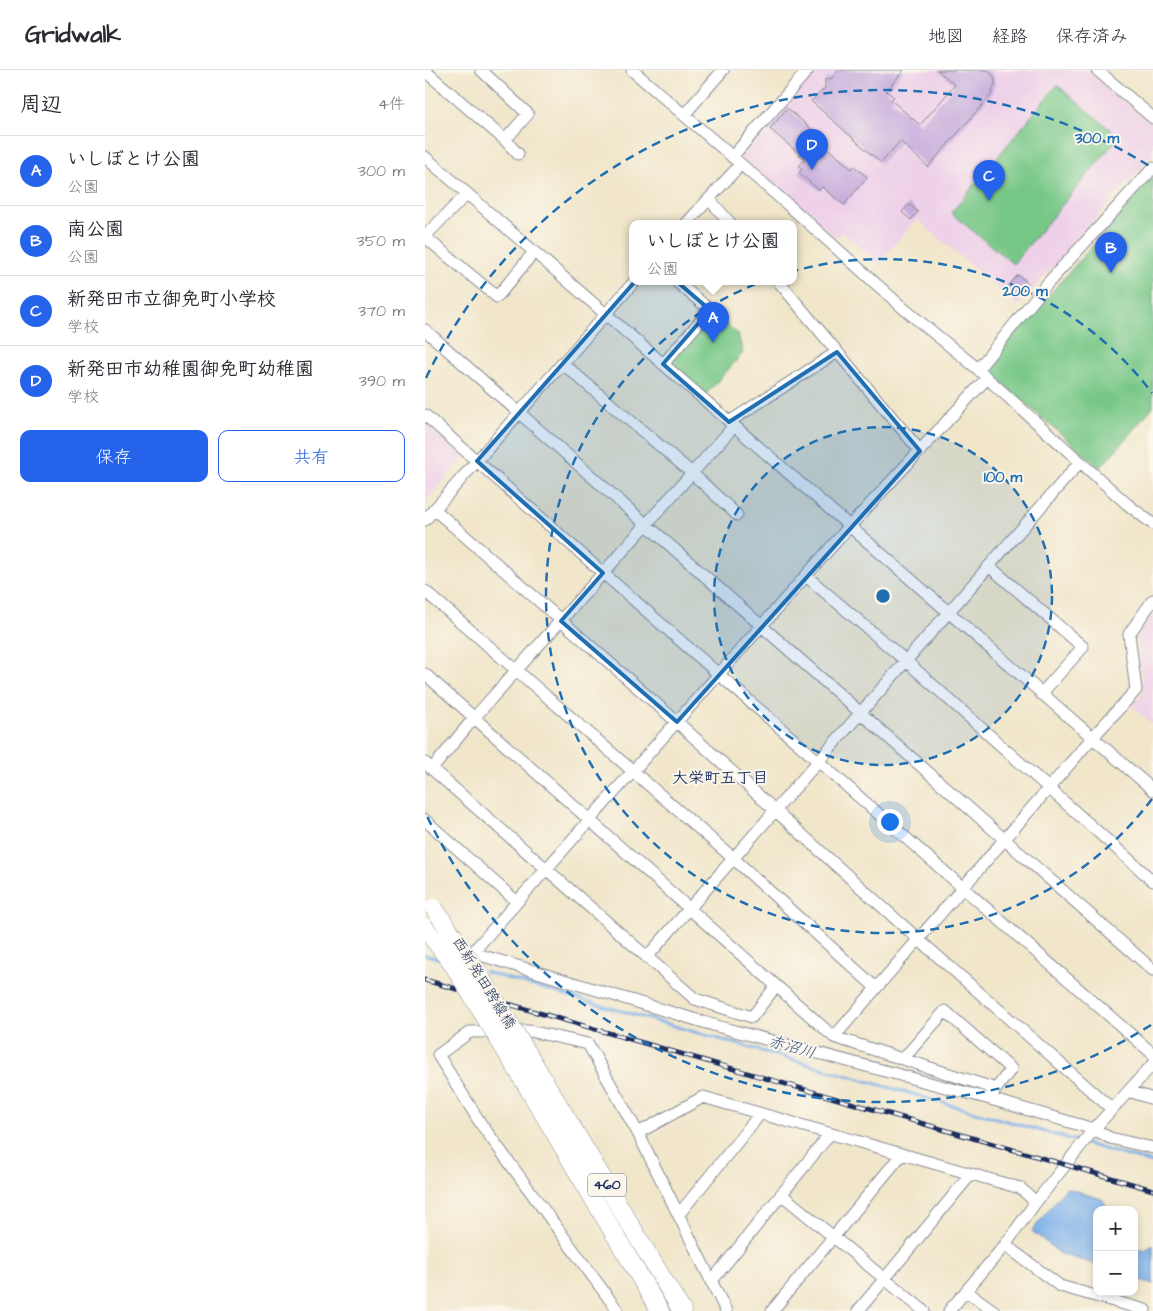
<!DOCTYPE html>
<html lang="ja">
<head>
<meta charset="utf-8">
<style>
  :root { --surface:#fff; --page:#f7f7f7; --text:#2b2b33; --muted:#7c7c81; --line:#e1e1e2; --accent:#2563eb }
  body { margin:0; font-family:"Architects Daughter","Klee One",sans-serif; background:var(--page); color:var(--text) }
  .controls { position:absolute; right:15px; bottom:15px; display:grid; overflow:hidden; border-radius:10px; box-shadow:0 2px 8px #0003 }
  .controls button { width:45px; height:45px; display:grid; place-items:center; padding:0; border:0; border-bottom:1px solid var(--line); background:var(--surface); color:var(--text); font:25px sans-serif }
  .you { position:absolute; left:464px; top:751px; width:18px; height:18px; margin:-12px; border:4px solid #fff; border-radius:50%; background:#1a73e8; box-shadow:0 0 0 8px #1a73e833 }
  .badge { display:grid; place-items:center; width:32px; height:32px; border-radius:50%; background:var(--accent); color:#fff; font-size:16px; font-weight:700 }
  .pin { position:absolute; translate:-50% -41px; filter:drop-shadow(0 1px 2px #0008) }
  .pin::after { content:''; position:absolute; top:26px; width:18px; height:15px; background:inherit; clip-path:polygon(0 0,100% 0,50% 100%) }
  .popup { position:absolute; left:204px; top:150px; width:168px; height:65px; box-sizing:border-box; display:grid; place-content:center; border-radius:10px; background:var(--surface); filter:drop-shadow(0 1px 4px #0005); font-size:16px; white-space:nowrap; color:var(--muted) }
  .popup b { font-size:19px; color:var(--text) }
  .popup::after { content:''; position:absolute; left:50%; top:100%; margin-left:-10px; border:10px solid transparent; border-top-color:var(--surface) }
  .list { margin:0; padding:0; list-style:none }
  h2 { display:flex; justify-content:space-between; align-items:center; height:65px; margin:0; padding:0 20px; font-size:21px }
  h2 small { font-size:16px; font-weight:400; color:var(--muted) }
  .list li { display:grid; grid-template-columns:32px 1fr auto; gap:15px; align-items:center; box-sizing:border-box; height:70px; padding:0 20px; border-top:1px solid var(--line) }
  .list b { display:block; font-size:19px; white-space:nowrap }
  .list p { margin:0; font-size:16px; white-space:nowrap; color:var(--muted) }
  .list em { font-size:16px; font-style:normal; color:var(--muted) }
  .actions { display:flex; gap:10px; padding:15px 20px }
  .actions a { flex:1; padding:11px 0; border:1px solid var(--accent); border-radius:10px; text-align:center; font-size:18px; color:var(--accent) }
  .actions .main { background:var(--accent); color:#fff }
  .map { position:relative; flex:none; width:728px; height:1241px; overflow:hidden }
  header { display:flex; align-items:center; gap:30px; box-sizing:border-box; height:70px; padding:0 25px; background:var(--surface); border-bottom:1px solid var(--line) }
  header strong { font-size:24px }
  nav { display:flex; gap:28px; margin-inline-start:auto; font-size:18px }
  main { display:flex }
  aside { flex:1; background:var(--surface) }
  .map>svg:first-child { display:block }
  .built { fill:#eed0e8 }
  .green { fill:#77c787; stroke:#497b72 }
  .water { fill:#7cb0e9; stroke:#4c70a4 }
  .lines { fill:none; stroke-linecap:round; stroke-linejoin:round }
  .stream { stroke:#7cb0e9; stroke-width:3 }
  .building { fill:#c7addd }
  .minor-casing { stroke:#868a94; stroke-width:13 }
  .highway-casing { stroke:#868a94; stroke-width:19 }
  .minor { stroke:#fff; stroke-width:11 }
  .highway { stroke:#fff; stroke-width:18 }
  .rail-casing { stroke:#1b2f5e; stroke-width:5 }
  .rail { stroke:#fbf7ec; stroke-width:3; stroke-dasharray:9; stroke-linecap:butt }
  .highway-bridge-casing { stroke:#868a94; stroke-width:19; stroke-linecap:butt }
  .highway-bridge { stroke:#fff; stroke-width:18 }
  .marked { fill:#1f6fb2; fill-opacity:0.2; stroke:#1f6fb2; stroke-width:4; stroke-linejoin:round }
  .ring { fill:none; stroke:#1f6fb2; stroke-width:2.5; stroke-dasharray:9 6 }
  .labels { text-anchor:middle; dominant-baseline:central; stroke-width:4; stroke-linejoin:round; paint-order:stroke }
  .shield { fill:#fbf7ec; stroke:#5e6b89; stroke-width:1 }
  .shield-label { font-size:14px; font-weight:bold; fill:#1b2f5e }
  .street-label { font-size:15px; fill:#1b2f5e; stroke:#fbf7ec }
  .neighbourhood-label { font-size:16px; font-weight:bold; fill:#1b2f5e; stroke:#fbf7ec }
  .water-label { font-size:16px; font-style:italic; fill:#385688; stroke:#fbf7ec }
  .centre { fill:#1f6fb2; stroke:#fbf7ec; stroke-width:2.5 }
  .ring-label { font-size:15px; text-anchor:middle; font-weight:bold; fill:#1f6fb2; stroke:#fbf7ec; stroke-width:4; stroke-linejoin:round; paint-order:stroke }
</style>
</head>
<body>
<header>
<strong>Gridwalk</strong>
<nav><a>地図</a><a>経路</a><a>保存済み</a></nav>
</header>
<main>
<aside>
<h2>周辺<small>4件</small></h2>
<ul class="list">
<li><span class="badge">A</span><div><b>いしぼとけ公園</b><p>公園</p></div><em>300 m</em></li>
<li><span class="badge">B</span><div><b>南公園</b><p>公園</p></div><em>350 m</em></li>
<li><span class="badge">C</span><div><b>新発田市立御免町小学校</b><p>学校</p></div><em>370 m</em></li>
<li><span class="badge">D</span><div><b>新発田市幼稚園御免町幼稚園</b><p>学校</p></div><em>390 m</em></li>
</ul>
<div class="actions"><a class="main">保存</a><a>共有</a></div>
</aside>
<div class="map">
<svg width="728" height="1241" viewBox="0 0 728 1241">
  <rect width="100%" height="100%" fill="#fbf7ec"/>
  <filter id="ink" filterUnits="userSpaceOnUse"><feTurbulence type="fractalNoise" baseFrequency=".02" numOctaves="2"/><feDisplacementMap in="SourceGraphic" scale="10" xChannelSelector="R" yChannelSelector="G"/><feConvolveMatrix kernelMatrix="1 2 1 2 8 2 1 2 1" color-interpolation-filters="sRGB"/></filter>
  <filter id="wash" filterUnits="userSpaceOnUse"><feTurbulence type="fractalNoise" baseFrequency=".0096" numOctaves="4" result="noise"/><feDisplacementMap in="SourceGraphic" scale="20" xChannelSelector="R" yChannelSelector="G"/><feGaussianBlur stdDeviation="1.12" result="paint"/><feColorMatrix in="noise" values="0 0 0 0 0 0 0 0 0 0 0 0 0 0 0 0 0 1.4 0 .05"/><feComposite in="paint" operator="in"/></filter>
  <g filter="url(#wash)">
    <rect width="100%" height="100%" fill="#f1e6ca"/>
    <path class="built" d="M393 0H661L728 55V84L593 236 492 149 453 193 418 162 410 167 316 87Z
      M0 352 39 386 0 432Z
      M728 542V655L706 635 719 622 712 566Z"/>
    <path class="green" d="M632 15 694 67 588 194 526 143Z
      M728 107V337L675 398 560 298Z
      M287 242 313 264 318 283 281 324 244 293Z"/>
    <path class="water" d="M641 1118 677 1129 684 1140H672V1195L636 1184 607 1161Z
      M728 1175V1214L709 1208V1178L720 1180Z"/>
    <g class="lines">
      <path class="stream" d="M0 885 16 889
        M60 902 655 1072
        M661 1074 728 1093"/>
    </g>
    <g id="blocks">
      <path class="building" d="M413 0H479L461 21 469 27 466 30 495 55 530 15 512 0H563L569 7 570 13 566 25 503 97 475 71 456 93 386 31 400 18V9H406Z
        M362 38 390 62 387 65 427 99 429 96 442 107 419 135 397 117 394 120 374 103 377 99 374 96 380 89 345 59Z
        M484 134 493 142 486 150 477 142Z
        M593 205 603 213 590 228 580 219Z"/>
    </g>
  </g>
  <g filter="url(#ink)">
    <use href="#blocks" fill-opacity="0" stroke="#868a94" stroke-width="1"/>
    <g class="lines">
      <g class="minor-casing">
        <path id="minor" d="M56 0 103 44 80 70
          M207 0 370 141 478 238 553 299 562 308 702 434 728 454
          M672 0 728 48
          M0 1 80 70 93 84
          M259 45 298 0
          M0 87 728 720
          M307 87 383 0
          M284 129 306 154
          M261 154 315 95
          M0 166 42 124
          M0 167 72 227 109 182
          M354 212 495 381
          M0 260 728 900
          M137 293 267 403 312 445
          M238 294 285 240 252 212
          M553 299 622 214 728 98
          M0 345 178 503 728 984
          M304 352 412 282
          M9 439 252 652 493 869 687 1039
          M0 450 209 212
          M564 496 658 577 616 624
          M381 506 481 591 728 811
          M0 521 308 788 451 918
          M0 604 409 967 571 1019 565 1029
          M0 693 270 929 327 947 351 916
          M7 699 49 648 309 356
          M0 750 92 832
          M42 881 295 957 565 1029 669 1059 685 1068 728 1078
          M47 883 424 457 562 308
          M222 887 655 392
          M409 967 667 668 711 620 704 564 728 530
          M478 989 520 941 586 999 571 1019
          M704 1021 728 1029
          M213 1063 278 1027 595 1118 611 1132
          M356 1124 499 1241
          M254 1144 335 1044
          M580 1175 635 1216 720 1240
          M286 1212 405 1064
          M541 1221 569 1241
          M193 1241 56 1054 13 985 45 962 105 961 163 974 213 1063 301 1241
          M347 1241 477 1084
          M433 1241 546 1104
          M524 1241 580 1175 611 1132 669 1059 728 994"/>
      </g>
      <g class="highway-casing">
        <path id="highway" d="M106 989 257 1241
          M90 996 235 1241"/>
      </g>
      <use href="#minor" class="minor"/>
      <use href="#highway" class="highway"/>
      <g class="rail-casing">
        <path id="rail" d="M0 910 728 1120"/>
      </g>
      <use href="#rail" class="rail"/>
      <g class="highway-bridge-casing">
        <path id="highway-bridge" d="M9 838 52 901 106 989
          M0 858 29 896 90 996"/>
      </g>
      <use href="#highway-bridge" class="highway-bridge"/>
    </g>
  </g>
  <path class="marked" d="M228 191 285 240 238 294 304 352 412 282 495 381 252 652 136 551 178 503 52 391Z"/>
  <circle cx="458" cy="526" r="169" fill="#1f6fb2" fill-opacity=".12"/>
  <g class="ring">
    <circle cx="458" cy="526" r="169"/>
    <path d="M727 729A337 337 0 1 1 727 323"/>
    <path d="M726 955A506 506 0 0 1 1 744M1 308A506 506 0 0 1 726 97"/>
  </g>
  <g class="labels">
    <rect class="shield" x="163" y="1103.5" width="38" height="23" rx="4"/>
    <g class="shield-label">
      <text x="182" y="1115">460</text>
    </g>
    <g class="street-label">
      <text transform="translate(59 913) rotate(58)">西新発田跨線橋</text>
    </g>
    <g class="neighbourhood-label">
      <text x="295" y="708">大栄町五丁目</text>
    </g>
    <g class="water-label">
      <text transform="translate(367 977) rotate(16)">赤沼川</text>
    </g>
  </g>
  <circle cx="458" cy="526" r="8" class="centre"/>
  <g class="ring-label">
    <text x="672" y="73">300 m</text>
    <text x="600" y="226">200 m</text>
    <text x="578" y="412">100 m</text>
  </g>
</svg>
<div class="controls">
<button>+</button>
<button>−</button>
</div>
<div class="you"></div>
<div class="pin badge" style="left:288px;top:273px">A</div>
<div class="popup"><b>いしぼとけ公園</b>公園</div>
<div class="pin badge" style="left:686px;top:203px">B</div>
<div class="pin badge" style="left:564px;top:131px">C</div>
<div class="pin badge" style="left:387px;top:100px">D</div>
</div>
</main>
</body>
</html>
